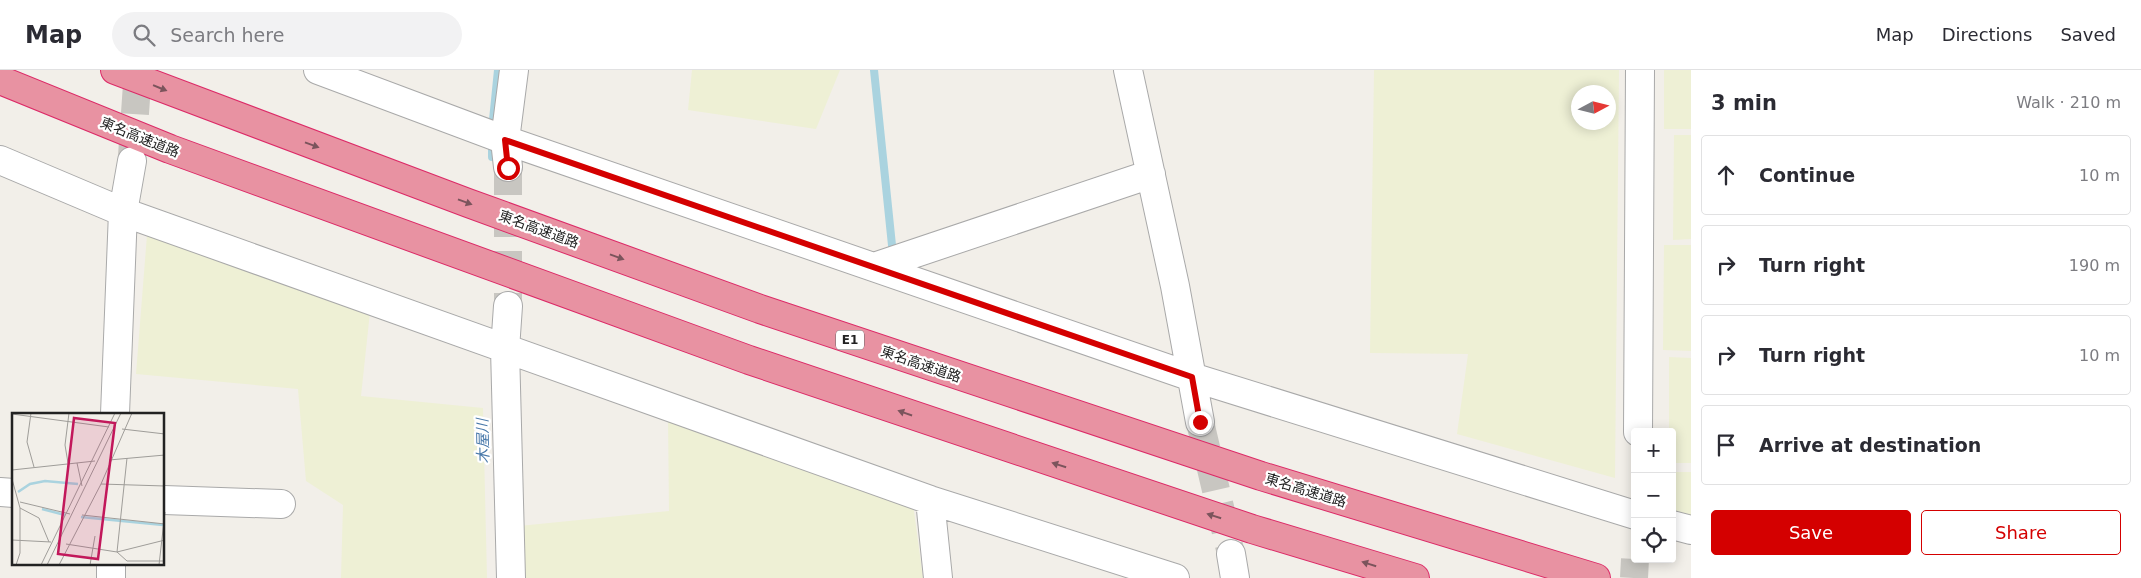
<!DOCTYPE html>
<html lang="en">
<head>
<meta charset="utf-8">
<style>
  :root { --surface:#fff; --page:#f2f2f3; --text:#2b2b33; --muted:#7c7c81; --line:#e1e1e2; --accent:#d40000 }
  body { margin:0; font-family:"DejaVu Sans","Noto Sans JP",sans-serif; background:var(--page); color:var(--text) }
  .controls { position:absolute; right:15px; bottom:15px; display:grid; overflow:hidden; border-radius:5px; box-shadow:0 2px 12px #0003 }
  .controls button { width:45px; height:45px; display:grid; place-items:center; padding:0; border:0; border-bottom:1px solid var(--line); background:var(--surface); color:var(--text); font:25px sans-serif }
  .compass { position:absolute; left:1571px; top:15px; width:45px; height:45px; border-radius:50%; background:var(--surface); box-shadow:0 2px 12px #0003; rotate:83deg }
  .stop { position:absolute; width:15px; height:15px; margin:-11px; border:4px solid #d40000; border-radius:50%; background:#fff }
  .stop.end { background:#d40000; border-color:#fff; box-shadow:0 1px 5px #0008 }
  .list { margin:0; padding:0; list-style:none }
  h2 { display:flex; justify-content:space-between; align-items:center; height:65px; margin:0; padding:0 20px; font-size:21px }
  h2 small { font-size:16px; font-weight:400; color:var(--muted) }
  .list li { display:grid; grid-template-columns:32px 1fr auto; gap:15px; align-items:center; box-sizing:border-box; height:80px; margin:0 10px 10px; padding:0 10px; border:1px solid var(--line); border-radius:5px }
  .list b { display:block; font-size:19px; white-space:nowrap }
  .list em { font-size:16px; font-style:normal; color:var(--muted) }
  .actions { display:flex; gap:10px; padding:15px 20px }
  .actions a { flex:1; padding:11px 0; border:1px solid var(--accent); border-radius:5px; text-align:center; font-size:18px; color:var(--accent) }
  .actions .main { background:var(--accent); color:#fff }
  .icon { flex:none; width:28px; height:28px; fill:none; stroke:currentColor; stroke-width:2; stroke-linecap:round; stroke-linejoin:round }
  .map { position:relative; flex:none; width:1691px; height:508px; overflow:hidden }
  header { display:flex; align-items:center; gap:30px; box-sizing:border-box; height:70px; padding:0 25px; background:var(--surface); border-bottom:1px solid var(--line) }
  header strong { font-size:24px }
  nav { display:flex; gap:28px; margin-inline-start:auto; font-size:18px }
  .search { width:350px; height:45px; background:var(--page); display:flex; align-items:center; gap:12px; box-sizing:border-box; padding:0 18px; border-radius:28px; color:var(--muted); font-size:19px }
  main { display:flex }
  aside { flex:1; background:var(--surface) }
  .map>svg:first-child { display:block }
  .farmland { fill:#eef0d5; fill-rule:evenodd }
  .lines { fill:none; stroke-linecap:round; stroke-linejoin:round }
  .stream { stroke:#aad3df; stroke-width:8 }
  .street-tunnel { stroke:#c8c6c1; stroke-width:28; stroke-dasharray:28 14; stroke-linecap:butt }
  .street-casing { stroke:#a9a9a9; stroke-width:30 }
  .highway-casing { stroke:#dc2a67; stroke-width:30 }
  .street { stroke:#fff; stroke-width:28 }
  .highway { stroke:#e892a2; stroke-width:28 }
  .oneway { fill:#7b545c }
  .route { stroke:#d40000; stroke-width:6 }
  .labels { text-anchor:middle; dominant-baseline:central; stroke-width:4.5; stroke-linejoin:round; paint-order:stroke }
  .shield { fill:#fff; stroke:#646464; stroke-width:1 }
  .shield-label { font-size:12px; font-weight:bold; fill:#222 }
  .street-label { font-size:14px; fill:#222; stroke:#fff }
  .water-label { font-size:15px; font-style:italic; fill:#4a7aab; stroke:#fff }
  .inset-river { fill:none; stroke:#aad3df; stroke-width:2.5 }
  .inset-road { fill:none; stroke:#9f9d99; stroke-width:1 }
  .view { fill:#c2185b; fill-opacity:0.15; stroke:#c2185b; stroke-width:2.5 }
  .inset-edge { fill:none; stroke:#222; stroke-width:2.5 }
</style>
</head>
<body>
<header>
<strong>Map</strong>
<div class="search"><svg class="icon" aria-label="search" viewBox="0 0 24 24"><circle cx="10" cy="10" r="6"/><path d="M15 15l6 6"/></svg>Search here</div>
<nav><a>Map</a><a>Directions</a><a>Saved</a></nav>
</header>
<main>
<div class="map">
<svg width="1691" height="508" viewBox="0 0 1691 508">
  <rect width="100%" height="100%" fill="#f2efe9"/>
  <path class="farmland" d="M692 0H840L816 59 688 40Z
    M1374 0H1619L1615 408 1457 364 1468 284 1370 283ZM1578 22H1608V52H1578Z
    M1664 0H1691V59H1664Z
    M1674 65H1691V169L1673 170Z
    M147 165 370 242 361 326 483 338 487 508H341L343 435 306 411 298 319 136 304Z
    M1664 175H1691V281L1663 280Z
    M1669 287 1691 288V393H1672V362H1669Z
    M668 350 913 434 923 508H521L519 456 669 441Z
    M1672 402H1691V451L1672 447Z"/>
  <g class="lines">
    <path class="stream" d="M874 0 893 185
      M492 60 498 0
      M492 72V87"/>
    <path class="street-tunnel" d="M132 86 138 0
      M508 97V236
      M1200 352 1231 484
      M1634 508 1635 489"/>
    <g class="street-casing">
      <path id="street" d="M318 0 505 70 1192 307 1635 445
        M1128 0 1175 216 1200 352
        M0 90 123 142 930 430 1175 508
        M508 97 505 70 514 0
        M874 197 1151 104
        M508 236 505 279 511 508
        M115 344 123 142 132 91
        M1638 362 1640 0
        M0 422 14 423
        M164 430 281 434
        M930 430 938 508
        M1672 455 1691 460
        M1231 484 1235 508
        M111 508V494"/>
    </g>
    <g class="highway-casing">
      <path id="highway" d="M115 0 468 133 760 239 1261 406 1596 508
        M0 10 170 79 749 290 1252 459 1415 508"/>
    </g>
    <use href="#street" class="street"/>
    <use href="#highway" class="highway"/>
  </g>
  <defs><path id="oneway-solid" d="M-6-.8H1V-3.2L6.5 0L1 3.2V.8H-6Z" transform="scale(1.25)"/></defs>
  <g class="oneway">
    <use href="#oneway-solid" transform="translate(160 18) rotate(22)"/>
    <use href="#oneway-solid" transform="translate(312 75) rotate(20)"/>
    <use href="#oneway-solid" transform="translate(465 132) rotate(20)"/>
    <use href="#oneway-solid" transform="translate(617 187) rotate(20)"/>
    <use href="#oneway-solid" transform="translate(905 343) rotate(-161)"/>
    <use href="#oneway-solid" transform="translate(1059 395) rotate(-162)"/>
    <use href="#oneway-solid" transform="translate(1214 446) rotate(-162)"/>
    <use href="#oneway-solid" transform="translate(1369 494) rotate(-163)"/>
  </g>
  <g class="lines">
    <path class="route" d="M508 98 505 70 1192 307 1200 352"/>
  </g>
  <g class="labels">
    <rect class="shield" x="836" y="260.5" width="28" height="19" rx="4"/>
    <g class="shield-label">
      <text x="850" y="270">E1</text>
    </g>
    <g class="street-label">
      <text transform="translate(140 67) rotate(22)">東名高速道路</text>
      <text transform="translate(539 159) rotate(20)">東名高速道路</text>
      <text transform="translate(921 294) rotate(19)">東名高速道路</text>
      <text transform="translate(1306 420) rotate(17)">東名高速道路</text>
    </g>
    <g class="water-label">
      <text transform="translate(483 371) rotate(-91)">木屋川</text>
    </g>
  </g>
  <g transform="translate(12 343)">
    <rect width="152" height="152" fill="#f2efe9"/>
    <path class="inset-river" d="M6 79 18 71 33 68 66 71M30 96 53 102M69 104 151 112"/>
    <path class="inset-road" d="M19 0 15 29 22 54M0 1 97 14M110 16 153 21M115 45 105 139 115 148H153M97 47 153 42M56 50 53 32 57 0M65 50 70 73M0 57 83 48M0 66 8 95V140L4 152M89 71 153 73M8 89 58 101M8 95 27 105 37 129M70 102 153 111M0 127 39 129M54 131 105 139 153 127M29 152 103 0M35 152 109 0M47 152 89 71 120 0M78 152 83 123M147 152 153 99"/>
    <path class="view" d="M62 5 103 10 86 146 46 141Z"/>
    <rect width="152" height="152" class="inset-edge"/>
  </g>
</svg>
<div class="controls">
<button>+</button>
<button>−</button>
<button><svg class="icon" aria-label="locate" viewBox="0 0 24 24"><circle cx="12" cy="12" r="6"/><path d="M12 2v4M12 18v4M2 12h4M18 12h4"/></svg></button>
</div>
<svg class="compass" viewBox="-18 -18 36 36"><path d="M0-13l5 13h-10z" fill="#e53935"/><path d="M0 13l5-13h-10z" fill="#7c7c81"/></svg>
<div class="stop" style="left:508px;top:98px"></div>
<div class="stop end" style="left:1200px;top:352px"></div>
</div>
<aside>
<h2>3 min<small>Walk · 210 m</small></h2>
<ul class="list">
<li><svg class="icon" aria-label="ahead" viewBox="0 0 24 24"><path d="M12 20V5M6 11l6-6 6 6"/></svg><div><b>Continue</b></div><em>10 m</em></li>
<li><svg class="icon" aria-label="right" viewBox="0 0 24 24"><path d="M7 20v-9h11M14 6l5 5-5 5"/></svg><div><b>Turn right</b></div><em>190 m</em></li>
<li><svg class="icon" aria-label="right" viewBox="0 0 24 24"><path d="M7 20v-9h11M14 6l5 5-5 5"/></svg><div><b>Turn right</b></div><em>10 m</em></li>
<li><svg class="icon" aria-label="arrive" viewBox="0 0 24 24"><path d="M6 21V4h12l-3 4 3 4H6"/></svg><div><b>Arrive at destination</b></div></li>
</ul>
<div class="actions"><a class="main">Save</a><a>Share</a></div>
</aside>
</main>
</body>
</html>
